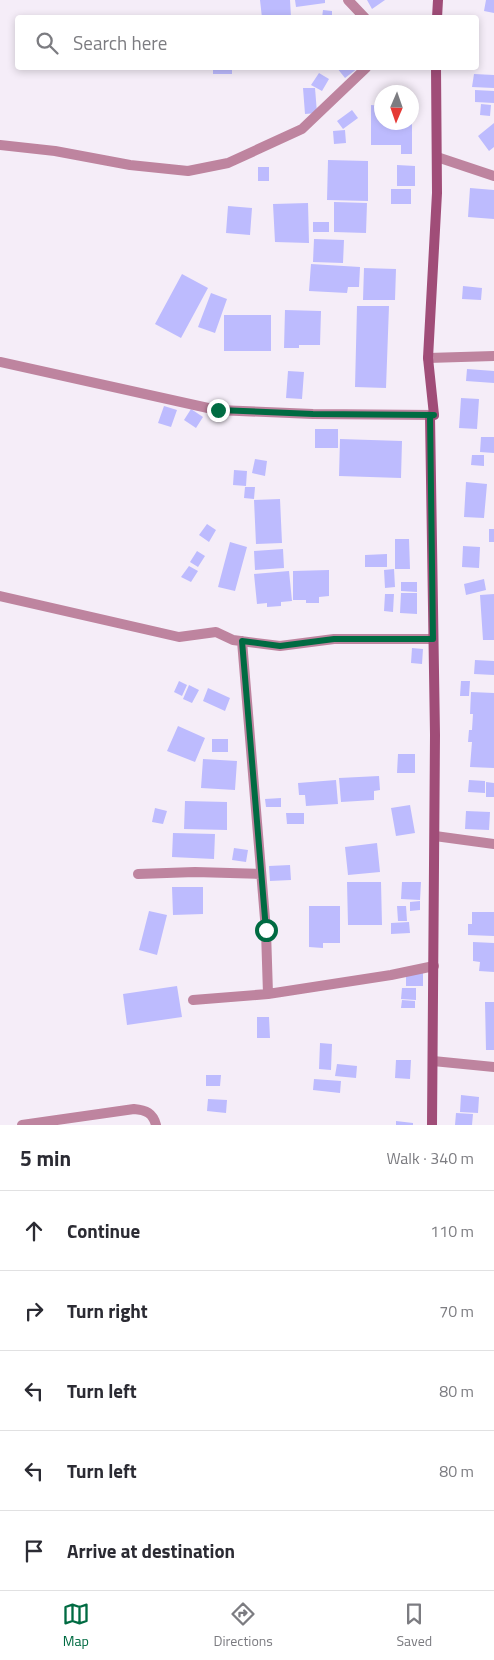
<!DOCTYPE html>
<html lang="en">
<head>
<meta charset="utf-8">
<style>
  :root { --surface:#fff; --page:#f7f7f7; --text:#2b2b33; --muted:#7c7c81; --line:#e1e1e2; --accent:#006b42 }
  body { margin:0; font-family:"Titillium Web",sans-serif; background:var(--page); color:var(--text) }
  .compass { position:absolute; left:374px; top:85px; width:45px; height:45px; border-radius:50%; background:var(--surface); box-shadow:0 2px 8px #0003; rotate:182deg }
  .stop { position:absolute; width:15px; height:15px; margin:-11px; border:4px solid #006b42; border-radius:50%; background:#fff }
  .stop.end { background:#006b42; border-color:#fff; box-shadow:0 1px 5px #0008 }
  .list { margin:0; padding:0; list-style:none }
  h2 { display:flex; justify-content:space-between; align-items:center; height:65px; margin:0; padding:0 20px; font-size:21px }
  h2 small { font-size:16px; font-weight:400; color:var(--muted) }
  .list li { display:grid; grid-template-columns:32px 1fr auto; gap:15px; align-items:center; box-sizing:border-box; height:80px; padding:0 20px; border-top:1px solid var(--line) }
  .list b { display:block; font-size:19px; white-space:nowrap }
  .list em { font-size:16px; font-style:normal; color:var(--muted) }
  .icon { flex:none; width:28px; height:28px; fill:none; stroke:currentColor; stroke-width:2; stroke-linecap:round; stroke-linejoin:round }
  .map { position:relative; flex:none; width:494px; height:1125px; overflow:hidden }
  .search { position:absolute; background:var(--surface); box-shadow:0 2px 8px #0003; left:15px; right:15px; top:15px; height:55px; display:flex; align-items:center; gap:12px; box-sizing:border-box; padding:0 18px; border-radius:5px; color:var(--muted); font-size:19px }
  .sheet { height:465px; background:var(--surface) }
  nav { display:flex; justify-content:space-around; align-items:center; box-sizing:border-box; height:70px; border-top:1px solid var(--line); background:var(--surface); font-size:14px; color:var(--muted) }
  nav a { display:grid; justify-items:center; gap:2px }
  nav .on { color:var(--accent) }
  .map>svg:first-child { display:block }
  .building { fill:#bdbbfe }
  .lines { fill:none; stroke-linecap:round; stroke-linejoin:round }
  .street { stroke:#be849f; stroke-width:10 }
  .secondary { stroke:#a04d78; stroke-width:10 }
  .route { stroke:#006b42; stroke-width:6 }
</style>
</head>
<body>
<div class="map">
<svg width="494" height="1125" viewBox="0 0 494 1125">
  <rect width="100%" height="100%" fill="#f5edf8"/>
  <path class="building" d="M260 0H290L291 17 262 18Z
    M295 0H325V3L296 7Z
    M367 0H385L372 9Z
    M486 0H494V13L484 11Z
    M323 10 332 11V18H322Z
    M213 68H232V74H213Z
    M337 68H358L345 78Z
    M319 73 329 79 322 91 311 85Z
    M474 74 494 75V88L472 87Z
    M303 88H315L317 113 305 114Z
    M475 90 494 91V103L475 102Z
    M481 104 491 105 490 116 480 115Z
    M371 105 382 106V122H412V154H401V145H371Z
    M352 110 358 118 343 129 337 121Z
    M494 123V147L489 151 478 136Z
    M345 130 346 143 334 144 333 131Z
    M328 160 368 161V201L327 200Z
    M397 165 415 166V186H397Z
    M258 167H269V181H258Z
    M470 188 494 190V219L468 217Z
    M391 189H411V204H391Z
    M334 202 367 203 366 233 334 232Z
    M308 203 309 243 275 242 273 204Z
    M228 206 252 208 250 235 226 233Z
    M313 222H329V232H313Z
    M314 239 344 240 343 263 313 262Z
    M311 264 360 267 359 287H348L347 293 309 291Z
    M364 268 396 269 395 300H363Z
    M182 274 208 288 181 338 155 324Z
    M463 286 482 288 481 300 462 299Z
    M211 293 227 299 215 333 198 327Z
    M357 306H389L386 388 355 387Z
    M285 310 321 311 320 345H299V348H284Z
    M224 315H271V351H224Z
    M467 369 494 371V383L466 381Z
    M288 371 304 372 302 399 286 398Z
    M461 398 479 399 477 429 459 428Z
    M164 406 177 410 171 427 158 423Z
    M191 409 203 417 196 428 184 420Z
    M315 429H338V448H315Z
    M481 437H494V453L480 452Z
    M340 439 402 441 401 478 339 476Z
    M472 455H484V466L471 465Z
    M255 459 267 461 265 476 252 473Z
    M234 470 247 471 246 486 233 485Z
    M466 482 487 484 484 518 464 517Z
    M245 487H255L254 499 244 498Z
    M280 499 282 543 256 544 254 500Z
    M207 524 216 530 209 542 199 535Z
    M489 529H494V542H489Z
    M395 539H409L410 569H395Z
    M230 542 247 547 235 591 218 587Z
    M463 546 480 547 479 568 462 567Z
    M283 549 284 568 255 570 254 551Z
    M197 551 205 556 198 567 190 562Z
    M387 554V567H365V555Z
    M189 566 198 571 191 582 181 577Z
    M394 569 395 587 385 588 384 570Z
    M329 570V596L319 597V603H306V600H293V571Z
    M289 571 292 601 281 602V606L267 607V603L257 604 254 574Z
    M484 579 486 590 466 595 464 584Z
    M401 582H417V592L401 591Z
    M401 593H417V614L400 613Z
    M385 594H394L393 612 384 611Z
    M494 594V640H483L480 595Z
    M412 648 423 649 422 664 411 663Z
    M475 660 494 661V675L474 674Z
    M179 681 187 685 182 696 174 692Z
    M461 681H470L469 696H460Z
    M189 685 199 690 192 703 183 699Z
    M208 688 230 698 225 711 203 701Z
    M471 692 494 693V768L470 767 472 742H468L469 730H472L473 714H470Z
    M178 726 205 738 195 762 167 751Z
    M212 739H228V752H212Z
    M398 754H415V773H397Z
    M203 759 237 761 235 790 201 788Z
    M379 776 380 790 374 791V800L341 802 339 778Z
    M336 780 338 804 306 806 305 795H299L298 783Z
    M469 780 485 781V793L468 792Z
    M486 782 494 783V797H486Z
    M281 798V807H266L265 799Z
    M185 801 227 802V830L184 829Z
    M410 805 415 833 396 836 391 808Z
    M155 808 167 811 163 824 152 822Z
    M466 811 490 812 489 830 465 829Z
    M286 813H304V824H287Z
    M173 833 215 834 214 859 172 857Z
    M377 843 380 872 348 875 345 847Z
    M234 848 248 850 246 862 232 860Z
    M290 865 291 880 270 881 269 866Z
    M347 882H381L382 925H348Z
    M402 882H421L420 900 401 899Z
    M172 887H203V914L173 915Z
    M420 901V910L410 911V902Z
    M309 906H340V943H323V948L309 947Z
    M397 906H406L407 921H398Z
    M149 911 167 915 157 955 139 950Z
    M472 912H494V936L468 935V924H472Z
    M409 922 410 933 391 934V923Z
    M473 942 494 943V972L479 971 480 962 473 961Z
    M406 973H423V986H406Z
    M177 986 182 1017 127 1025 123 994Z
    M402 988H416V1000L401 999Z
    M402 1000 415 1001V1008H401Z
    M485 1002H494V1050H486Z
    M257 1017H269L270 1038H257Z
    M320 1043 332 1044 331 1070 319 1069Z
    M396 1060H411L410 1079 395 1078Z
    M337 1064 357 1066 356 1078 335 1076Z
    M206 1075H221L220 1086H206Z
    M314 1079 341 1081 340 1093 313 1090Z
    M461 1095 479 1097 478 1113 460 1112Z
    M208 1099 227 1100 226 1113 207 1111Z
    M456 1113 473 1114 472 1125H455Z
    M396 1121 413 1123V1125H396Z"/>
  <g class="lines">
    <path class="street" d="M348 0 365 18
      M0 145 55 151 130 165 188 171 228 163 302 129 366 68
      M437 157 494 176
      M428 358 494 356
      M0 362 217 410 313 414 434 415
      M0 596 179 637 216 632 233 640 280 646 334 639H433
      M242 641 266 931 268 994 391 975 434 966
      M435 836 494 844
      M138 874 195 872 261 874
      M193 1000 268 994
      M433 1061 494 1067
      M22 1125 134 1109C146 1110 153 1113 156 1125"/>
    <path class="secondary" d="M437 18 438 0
      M432 1125 435 735 430 416 434 415 428 358 437 193 436 68"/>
  </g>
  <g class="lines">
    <path class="route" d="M218 410 313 414 434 415 430 416 433 639H334L280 646 242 641 266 930"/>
  </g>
</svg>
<svg class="compass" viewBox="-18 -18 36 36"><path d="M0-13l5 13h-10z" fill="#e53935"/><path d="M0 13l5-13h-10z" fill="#7c7c81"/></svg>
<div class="stop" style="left:266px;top:930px"></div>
<div class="stop end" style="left:218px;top:410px"></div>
<div class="search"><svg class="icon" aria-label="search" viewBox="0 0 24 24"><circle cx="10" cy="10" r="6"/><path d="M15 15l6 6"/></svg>Search here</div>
</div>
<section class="sheet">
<h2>5 min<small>Walk · 340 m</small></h2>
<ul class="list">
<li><svg class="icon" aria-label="ahead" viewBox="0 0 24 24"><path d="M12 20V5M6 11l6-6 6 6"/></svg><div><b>Continue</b></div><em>110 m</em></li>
<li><svg class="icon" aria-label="right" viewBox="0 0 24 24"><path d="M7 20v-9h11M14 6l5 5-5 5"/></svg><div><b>Turn right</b></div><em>70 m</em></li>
<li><svg class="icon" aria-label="left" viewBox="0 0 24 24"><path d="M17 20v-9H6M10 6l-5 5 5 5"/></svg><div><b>Turn left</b></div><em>80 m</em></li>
<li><svg class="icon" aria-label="left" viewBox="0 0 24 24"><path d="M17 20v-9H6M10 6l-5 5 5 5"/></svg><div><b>Turn left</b></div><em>80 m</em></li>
<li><svg class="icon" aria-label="arrive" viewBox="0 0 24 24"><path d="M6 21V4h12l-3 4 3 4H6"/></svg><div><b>Arrive at destination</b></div></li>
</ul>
</section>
<nav>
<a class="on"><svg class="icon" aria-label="map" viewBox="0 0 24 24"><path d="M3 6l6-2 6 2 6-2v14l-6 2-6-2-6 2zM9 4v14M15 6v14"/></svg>Map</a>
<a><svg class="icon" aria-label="directions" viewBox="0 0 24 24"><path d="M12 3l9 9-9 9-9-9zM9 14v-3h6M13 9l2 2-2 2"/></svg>Directions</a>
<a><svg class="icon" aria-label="saved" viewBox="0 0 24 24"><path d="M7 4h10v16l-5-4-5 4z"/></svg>Saved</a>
</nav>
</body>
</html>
